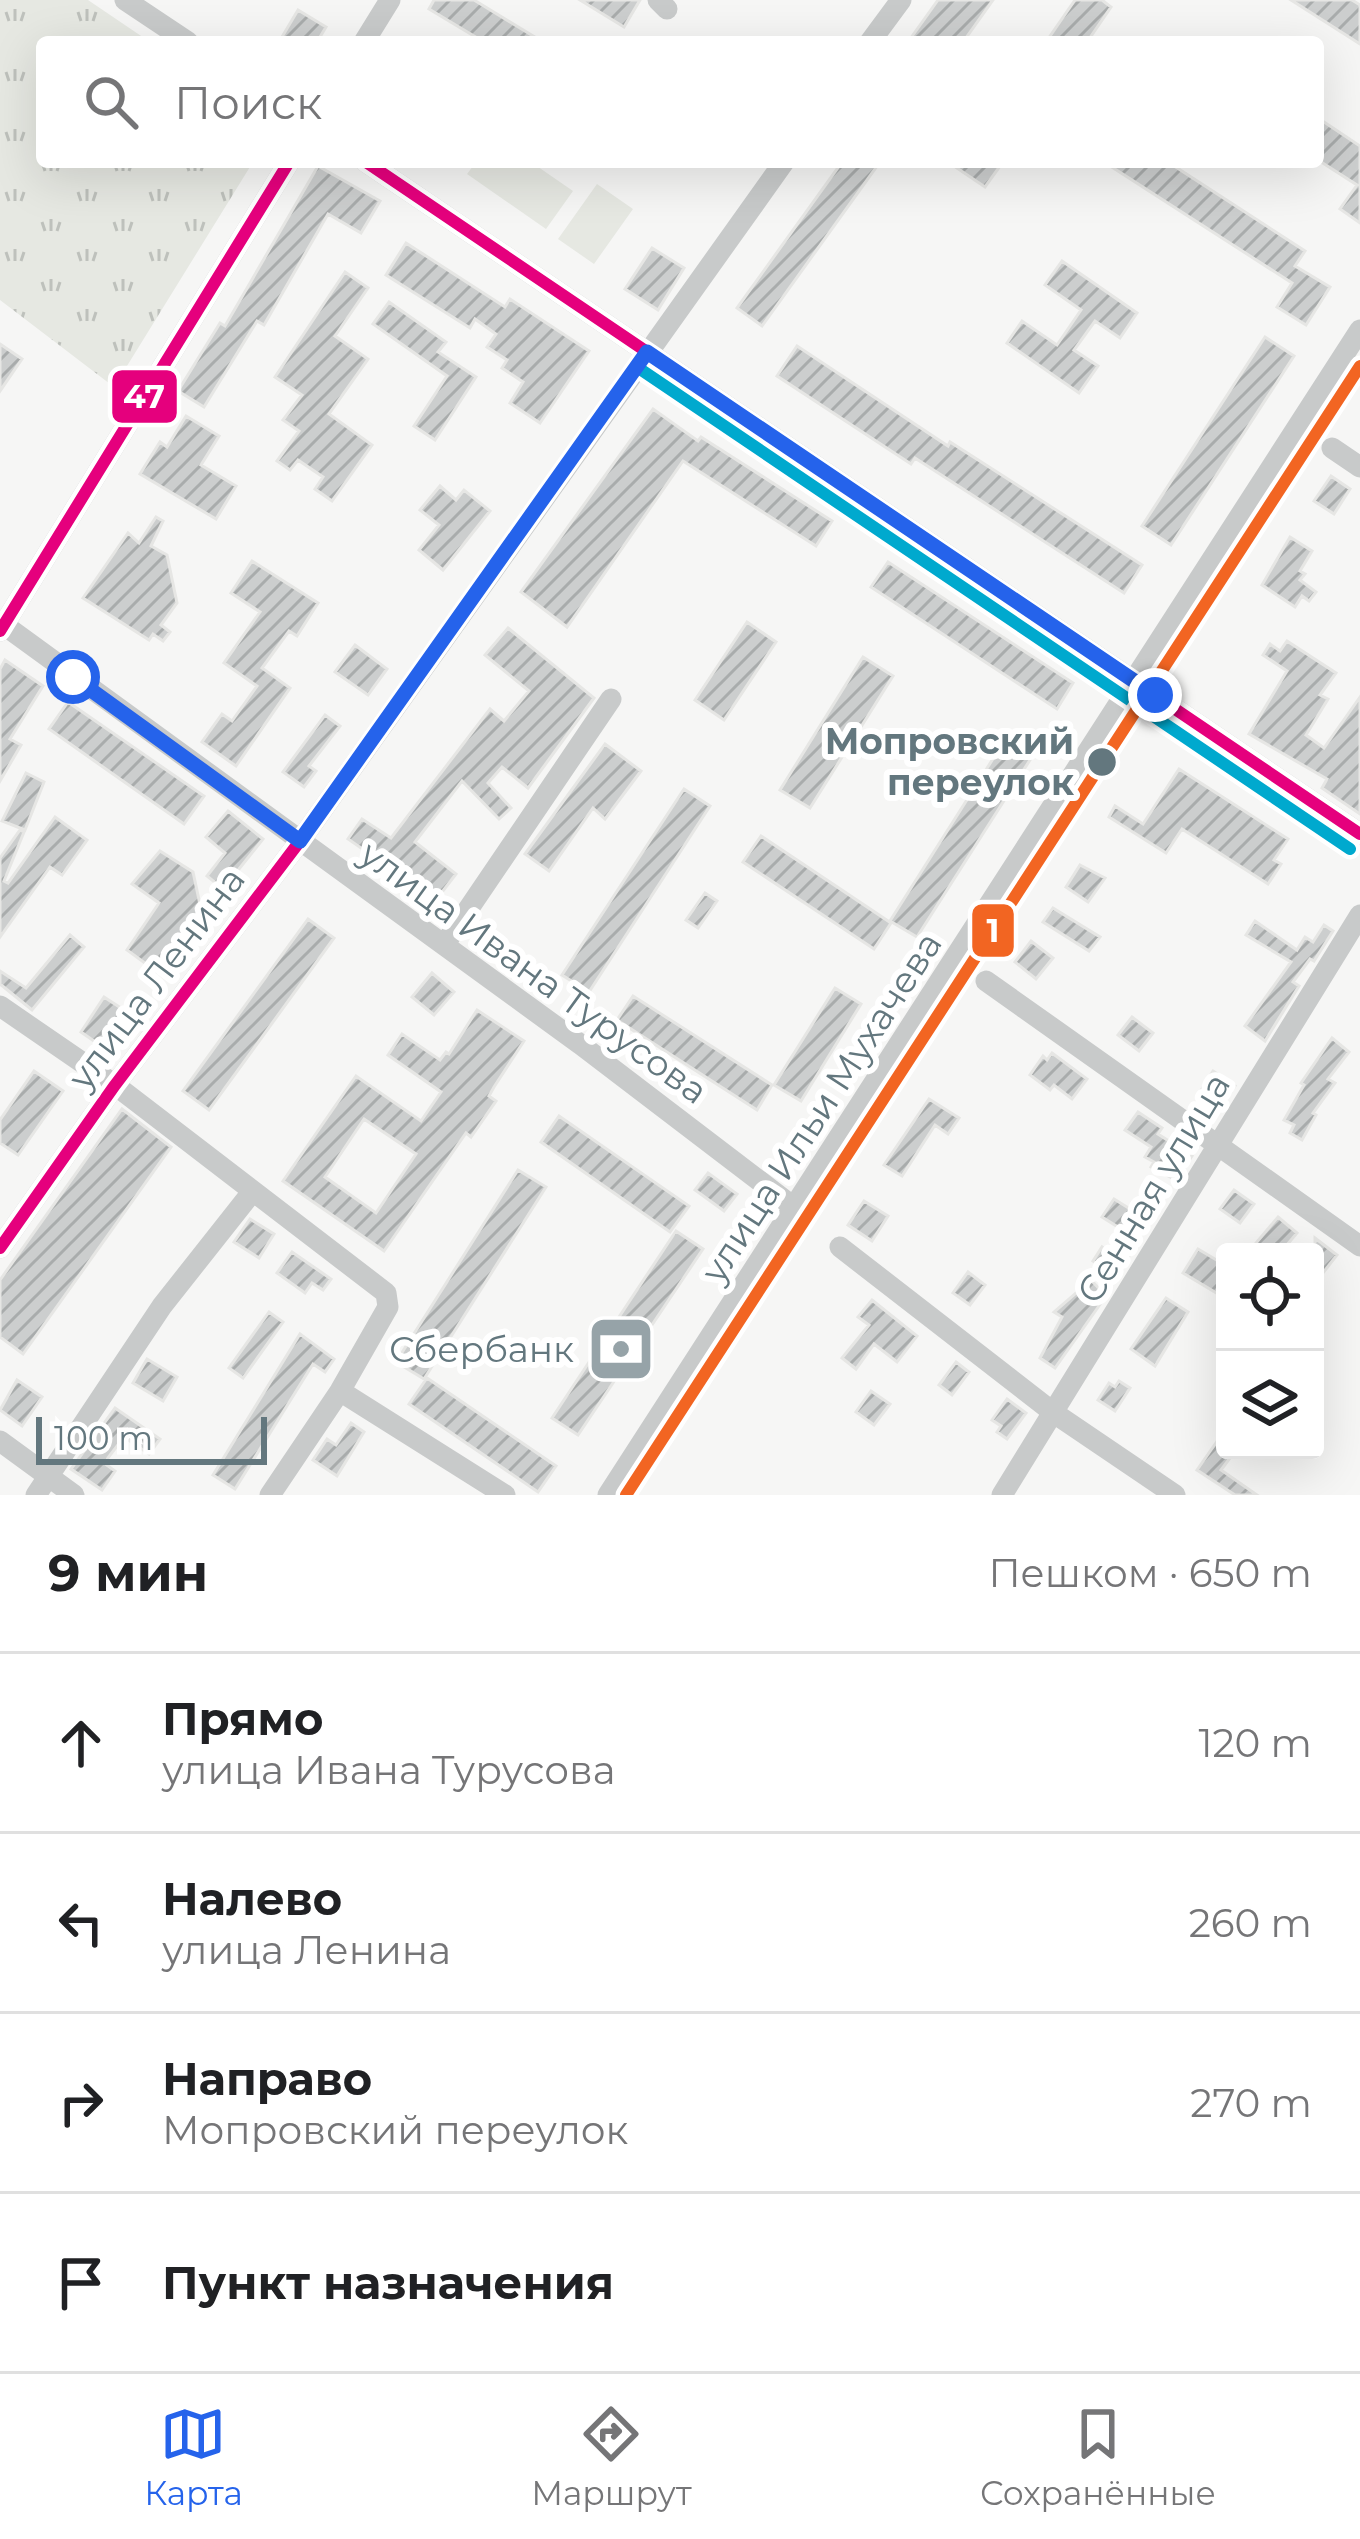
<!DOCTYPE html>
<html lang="ru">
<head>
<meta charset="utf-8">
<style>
  :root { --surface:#fff; --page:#f6f6f6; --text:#202124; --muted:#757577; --line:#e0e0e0; --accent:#2563eb }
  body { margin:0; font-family:Montserrat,sans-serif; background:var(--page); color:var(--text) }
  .controls { position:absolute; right:36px; bottom:36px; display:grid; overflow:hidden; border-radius:12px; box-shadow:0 12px 48px #0002 }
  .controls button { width:108px; height:108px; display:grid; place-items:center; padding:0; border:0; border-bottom:3px solid var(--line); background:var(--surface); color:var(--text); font:60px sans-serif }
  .scale { position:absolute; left:36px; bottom:30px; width:231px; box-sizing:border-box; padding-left:12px; border:6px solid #63777e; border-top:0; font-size:33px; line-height:42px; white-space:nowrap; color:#63777e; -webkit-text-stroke:9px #fff; paint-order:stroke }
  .stop { position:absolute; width:36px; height:36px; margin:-27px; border:9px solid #2563eb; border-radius:50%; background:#fff }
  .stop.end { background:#2563eb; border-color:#fff; box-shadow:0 3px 12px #0008 }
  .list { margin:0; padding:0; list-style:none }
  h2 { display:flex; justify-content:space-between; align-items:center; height:156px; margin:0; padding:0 48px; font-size:51px }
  h2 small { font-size:39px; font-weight:400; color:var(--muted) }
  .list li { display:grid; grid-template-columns:78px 1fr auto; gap:36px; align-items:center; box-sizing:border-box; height:180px; padding:0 48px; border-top:3px solid var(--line) }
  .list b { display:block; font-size:45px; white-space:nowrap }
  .list p { margin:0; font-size:39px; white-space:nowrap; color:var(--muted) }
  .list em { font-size:39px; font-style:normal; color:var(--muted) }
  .icon { flex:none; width:66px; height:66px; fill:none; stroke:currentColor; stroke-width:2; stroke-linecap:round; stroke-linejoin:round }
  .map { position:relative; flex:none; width:1360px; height:1495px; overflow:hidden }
  .search { position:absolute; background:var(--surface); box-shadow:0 12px 48px #0002; left:36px; right:36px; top:36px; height:132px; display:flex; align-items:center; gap:30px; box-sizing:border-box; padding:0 42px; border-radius:12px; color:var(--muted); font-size:45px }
  .sheet { height:876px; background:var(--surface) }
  nav { display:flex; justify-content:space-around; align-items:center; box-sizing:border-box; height:168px; border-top:3px solid var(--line); background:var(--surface); font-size:33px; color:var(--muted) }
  nav a { display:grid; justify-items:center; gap:6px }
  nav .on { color:var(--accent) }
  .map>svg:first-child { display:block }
  .grass { fill:url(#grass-tufts) }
  .pitch { fill:#e6e8e2 }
  .building { fill:url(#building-hatch); stroke:#e6e6e4; stroke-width:3; fill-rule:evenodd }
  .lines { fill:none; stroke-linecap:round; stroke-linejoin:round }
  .minor { stroke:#c8caca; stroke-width:21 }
  .bus-1-casing { stroke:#fff; stroke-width:21 }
  .bus-2-casing { stroke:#fff; stroke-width:21 }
  .bus-1 { stroke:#e5007d; stroke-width:12 }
  .bus-2 { stroke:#00a9ce; stroke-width:12 }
  .tram-1-casing { stroke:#fff; stroke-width:21 }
  .tram-1 { stroke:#f26522; stroke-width:12 }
  .route { stroke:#2563eb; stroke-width:15 }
  .stop-dot { fill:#63777e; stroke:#fff; stroke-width:4.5 }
  .labels { text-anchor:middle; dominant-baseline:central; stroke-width:12; stroke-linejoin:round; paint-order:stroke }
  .stop-label { font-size:36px; font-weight:bold; fill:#63777e; stroke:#fff; text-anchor:end }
  .street-label { font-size:36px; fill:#63777e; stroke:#fff }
  .poi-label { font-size:36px; fill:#63777e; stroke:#fff; text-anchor:end }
  .line-badge { stroke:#fff; stroke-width:4.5 }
  .badge-label { font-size:33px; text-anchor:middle; font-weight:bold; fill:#fff }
</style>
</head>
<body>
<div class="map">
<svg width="1360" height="1495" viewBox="0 0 1360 1495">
  <defs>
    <pattern id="grass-tufts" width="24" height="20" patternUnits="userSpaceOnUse" patternTransform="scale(3)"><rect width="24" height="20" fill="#e6e8e2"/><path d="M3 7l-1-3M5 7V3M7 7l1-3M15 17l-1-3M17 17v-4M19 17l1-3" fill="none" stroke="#bec1bc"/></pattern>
    <pattern id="building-hatch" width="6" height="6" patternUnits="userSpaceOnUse" patternTransform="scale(3)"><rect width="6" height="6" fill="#cccece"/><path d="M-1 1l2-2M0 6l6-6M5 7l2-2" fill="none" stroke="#a9acac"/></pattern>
  </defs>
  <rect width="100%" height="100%" fill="#f6f6f5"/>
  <path class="grass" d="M0 0H88L150 42H42V162H253L114 387 0 300Z"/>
  <path class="pitch" d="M476 162H531L573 191 546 229 467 174Z
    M597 184 633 209 594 264 558 239Z"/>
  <path class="building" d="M434 0H474L543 42H484L429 9Z
    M580 0H640L624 27Z
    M938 0H993L963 42H908Z
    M1075 0H1102L1111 7 1087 42H1046Z
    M1291 0H1352L1360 5V44Z
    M298 10 326 27 317 42H279Z
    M1318 118 1360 146V223L1340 209 1357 185 1318 160Z
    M842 162H880L762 326 737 308Z
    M948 162H1003L985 187Z
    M1104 162H1168L1305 251 1295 266 1330 287 1306 325 1277 307 1292 283Z
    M318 166 380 201 361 233 328 214 264 325 257 321 204 407 178 391 220 323 225 326Z
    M406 243 505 307 510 299 589 351 540 423 510 403 523 382 502 368 507 360 487 347 496 334 475 319 470 328 386 275Z
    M652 248 684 268 658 310 625 289Z
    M1062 261 1137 313 1120 338 1095 321 1074 350 1098 366 1079 393 1007 343 1022 321 1057 345 1081 310 1045 285Z
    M345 272 368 288 335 336 368 359 329 414 372 445 332 501 315 489 323 477 298 460 290 470 277 461 299 431 283 420 302 395 275 377Z
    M389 302 446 342 438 352 476 377 435 440 414 426 447 376 373 324Z
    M1265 337 1294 356 1171 545 1142 526Z
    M0 344 22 359 0 391Z
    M797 346 948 446 950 442 1142 565 1124 593 915 458 911 464 777 376Z
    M653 409 698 441 701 437 832 521 816 546 683 461 567 627 521 592Z
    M186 416 219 436 201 465 236 486 216 519 140 474 160 442 167 447Z
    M1331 476 1350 489 1334 514 1314 501Z
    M440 486 456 500 464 490 490 511 443 570 419 550 439 525 420 510Z
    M156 517 163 521 151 546 167 555 177 603 161 625 170 632 163 641 153 634 149 640 83 598 128 533 139 543Z
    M1290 537 1312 551 1300 571 1305 574 1300 580 1316 592 1309 601 1302 596 1295 607 1262 585Z
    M252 561 318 603 297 636 289 631 262 668 290 688 236 766 202 742 222 714 232 721 257 686 224 663 260 612 231 593Z
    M888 562 1073 683 1057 709 871 587Z
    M747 622 776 642 724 720 695 700Z
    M508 628 594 698 528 788 502 767 488 783 511 808 499 819 462 781 415 842 456 874 436 900 348 839 362 819 391 838 490 709 504 721 529 691 485 655Z
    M1287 641 1336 673 1320 695 1328 699 1306 735 1324 748 1360 697V814L1322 788 1327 779 1249 734 1287 671 1263 655 1270 644 1280 651Z
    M355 645 387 669 368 695 335 672Z
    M863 657 893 676 810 808 780 790Z
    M5 660 43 686 10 739 21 745 0 781V669Z
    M68 702 204 796 184 824 49 729Z
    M325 715 340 726 309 766 316 771 304 787 283 772Z
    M1010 732 1037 749 917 937 890 921Z
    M605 744 641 771 605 819 593 808 549 871 525 854Z
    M1179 769 1288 839 1274 860 1281 864 1268 884 1182 829 1166 853 1109 817 1115 806 1143 824Z
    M26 773 44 782 25 830 2 821Z
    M684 789 710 806 589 992 562 975Z
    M228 811 263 839 223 889 207 876 225 853 206 837Z
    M55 817 87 840 62 875 50 867 0 937V858L20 830 24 832 4 881 8 883Z
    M761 836 891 923 874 949 743 862Z
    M160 851 193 872 202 914 157 972 127 950 159 903 132 884Z
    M1080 865 1105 878 1088 902 1066 887Z
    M705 893 717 901 698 928 686 920Z
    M1053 908 1100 937 1089 951 1043 922Z
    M308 919 334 938 209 1110 183 1091Z
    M1255 921 1297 950 1305 937 1313 942 1324 925 1333 931 1314 961 1310 959 1293 982 1299 986 1265 1041 1245 1026 1291 962 1246 935Z
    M70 935 84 947 32 1010 0 984V971L26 988Z
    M1031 941 1053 958 1036 979 1015 962Z
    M432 973 454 992 434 1015 412 997Z
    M835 988 861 1004 801 1101 774 1085Z
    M633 996 772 1085 757 1110 617 1020Z
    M104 997 127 1012 104 1048 81 1032Z
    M477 1010 524 1041 494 1087 489 1096 496 1101 471 1137 466 1133 384 1251 283 1181 356 1076 421 1121 441 1092 388 1055 402 1034 440 1060 446 1052 449 1054ZM364 1119 416 1154 376 1213 325 1177Z
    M1132 1017 1153 1033 1139 1051 1118 1035Z
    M1332 1038 1349 1052 1328 1079 1335 1083 1313 1113 1316 1115 1302 1140 1290 1133 1294 1125 1284 1120 1304 1085 1301 1083Z
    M1052 1053 1087 1079 1072 1099 1054 1085 1050 1090 1030 1075 1043 1056 1047 1060Z
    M34 1071 63 1091 18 1155 0 1143V1120Z
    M1213 1071 1235 1086 1221 1106 1200 1092Z
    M929 1099 959 1118 948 1134 935 1125 902 1176 884 1165Z
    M122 1109 171 1147 23 1354 0 1337V1280Z
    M1138 1112 1162 1128 1158 1134 1192 1156 1176 1180 1151 1167 1154 1162 1145 1157 1151 1147 1125 1130Z
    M559 1116 689 1206 670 1232 541 1142Z
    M518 1170 546 1187 424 1379 396 1362Z
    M708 1173 737 1194 724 1211 695 1190Z
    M1234 1190 1254 1204 1240 1223 1220 1209Z
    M1114 1199 1135 1212 1126 1232 1102 1217Z
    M864 1201 888 1216 872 1241 848 1225Z
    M1278 1217 1297 1233 1281 1252H1267L1256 1243Z
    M250 1219 274 1234 259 1258 234 1242Z
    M676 1231 703 1249 578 1435 552 1418Z
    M1315 1238 1337 1255 1315 1283Z
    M1115 1244 1130 1254 1118 1278 1093 1261 1102 1247 1109 1252Z
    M1198 1249 1225 1265V1298L1183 1273Z
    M292 1252 331 1279 323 1290 312 1283 305 1293 277 1273Z
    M968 1272 985 1285 970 1305 953 1293Z
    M1091 1280 1106 1296 1055 1368 1040 1358 1062 1317 1054 1312Z
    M1166 1298 1188 1312 1155 1366 1131 1349Z
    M872 1300 917 1336 897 1362 874 1344 856 1369 842 1358 869 1325 858 1317Z
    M269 1312 283 1322 243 1378 229 1368Z
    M300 1334 334 1359 325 1372 313 1364 235 1489 213 1475Z
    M147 1359 177 1377 163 1401 133 1383Z
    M956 1362 969 1372 952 1395 939 1385Z
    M427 1378 556 1466 538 1492 409 1404Z
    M17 1380 42 1397 22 1426 0 1410Z
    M1119 1381 1130 1388 1115 1411 1098 1400 1109 1383 1115 1387Z
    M871 1391 890 1404 874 1425 856 1412Z
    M1007 1399 1026 1413 1007 1439 997 1432 1001 1426 992 1420Z
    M115 1408 160 1439 149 1454 124 1437 104 1463 115 1471 102 1490 71 1469Z
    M351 1423 364 1432 337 1476 313 1460 327 1439 336 1445Z
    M1225 1430V1450H1236L1221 1470 1257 1495H1235L1197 1470Z"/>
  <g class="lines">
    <path class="minor" d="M125 0 188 42
      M658 0 667 9
      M364 42 390 0
      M870 42 901 0
      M366 162 1360 834
      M1332 448 1360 467
      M0 622 580 1044 795 1208
      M0 631 289 162
      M444 945 611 699
      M986 981 1360 1246
      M0 1006 115 1085 386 1293 388 1307 340 1391 270 1495
      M840 1247 1054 1413 1175 1495
      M0 1248 115 1085 300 841 784 162
      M340 1391 505 1495
      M0 1441 74 1495
      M36 1495 162 1306 252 1192
      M608 1495 1360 330
      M1002 1495 1360 915"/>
    <g class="bus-1-casing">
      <path id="bus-1" d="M366 162 1360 834
        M0 631 289 162
        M0 1248 115 1085 300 841 647 352"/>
    </g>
    <g class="bus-2-casing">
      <path id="bus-2" d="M637 367 1350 849"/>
    </g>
    <use href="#bus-1" class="bus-1"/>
    <use href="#bus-2" class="bus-2"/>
    <g class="tram-1-casing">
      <path id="tram-1" d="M626 1495 1360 366"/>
    </g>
    <use href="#tram-1" class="tram-1"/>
  </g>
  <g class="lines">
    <path class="route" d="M73 677 300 841 647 352 1155 695"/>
  </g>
  <defs>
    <g id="bank-square" transform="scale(3.45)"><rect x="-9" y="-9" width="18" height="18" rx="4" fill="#96a3a8" stroke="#fff"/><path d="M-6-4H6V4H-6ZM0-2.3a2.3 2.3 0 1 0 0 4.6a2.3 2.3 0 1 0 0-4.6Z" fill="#fff"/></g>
  </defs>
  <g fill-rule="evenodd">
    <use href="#bank-square" x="621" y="1349"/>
  </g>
  <circle class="stop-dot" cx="1102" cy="762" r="16"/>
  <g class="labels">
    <g class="stop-label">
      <text x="1074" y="741">Мопровский<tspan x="1074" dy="41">переулок</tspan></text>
    </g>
    <g class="street-label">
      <text transform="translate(534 972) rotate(36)">улица Ивана Турусова</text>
      <text transform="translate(156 978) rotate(-53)">улица Ленина</text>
      <text transform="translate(821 1107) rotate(-57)">улица Ильи Мухачева</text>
      <text transform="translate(1153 1188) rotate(-59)">Сенная улица</text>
    </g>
    <g class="poi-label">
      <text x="574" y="1349">Сбербанк</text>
    </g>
  </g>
  <g class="line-badge">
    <rect x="110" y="368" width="69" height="57" rx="12" fill="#e5007d"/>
    <rect x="970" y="902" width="46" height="57" rx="12" fill="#f26522"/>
  </g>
  <g class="badge-label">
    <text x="144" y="408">47</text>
    <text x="993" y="942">1</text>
  </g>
</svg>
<div class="controls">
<button><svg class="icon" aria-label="locate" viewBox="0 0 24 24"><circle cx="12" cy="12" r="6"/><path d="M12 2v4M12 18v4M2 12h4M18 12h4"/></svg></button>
<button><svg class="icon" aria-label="layers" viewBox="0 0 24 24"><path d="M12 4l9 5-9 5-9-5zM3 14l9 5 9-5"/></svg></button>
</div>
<div class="scale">100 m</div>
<div class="stop" style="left:73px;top:677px"></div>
<div class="stop end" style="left:1155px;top:695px"></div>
<div class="search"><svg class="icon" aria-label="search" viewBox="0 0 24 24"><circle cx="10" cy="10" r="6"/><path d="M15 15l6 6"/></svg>Поиск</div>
</div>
<section class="sheet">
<h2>9 мин<small>Пешком · 650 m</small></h2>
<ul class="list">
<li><svg class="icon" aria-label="ahead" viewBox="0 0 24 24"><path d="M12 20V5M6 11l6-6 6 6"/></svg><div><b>Прямо</b><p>улица Ивана Турусова</p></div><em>120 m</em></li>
<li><svg class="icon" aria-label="left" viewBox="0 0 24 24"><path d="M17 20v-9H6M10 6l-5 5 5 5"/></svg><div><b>Налево</b><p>улица Ленина</p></div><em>260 m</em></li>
<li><svg class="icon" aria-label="right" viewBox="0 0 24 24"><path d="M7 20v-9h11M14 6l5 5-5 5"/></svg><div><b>Направо</b><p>Мопровский переулок</p></div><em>270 m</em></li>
<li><svg class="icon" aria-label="arrive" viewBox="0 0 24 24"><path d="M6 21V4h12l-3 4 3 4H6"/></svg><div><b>Пункт назначения</b></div></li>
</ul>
</section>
<nav>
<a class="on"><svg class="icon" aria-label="map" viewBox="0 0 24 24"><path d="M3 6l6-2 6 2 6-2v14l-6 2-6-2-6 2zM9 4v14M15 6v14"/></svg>Карта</a>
<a><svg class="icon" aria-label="directions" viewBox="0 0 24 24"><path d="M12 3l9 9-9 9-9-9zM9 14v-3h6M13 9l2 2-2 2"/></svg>Маршрут</a>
<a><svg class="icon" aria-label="saved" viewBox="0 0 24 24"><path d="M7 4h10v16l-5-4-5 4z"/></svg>Сохранённые</a>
</nav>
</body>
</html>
